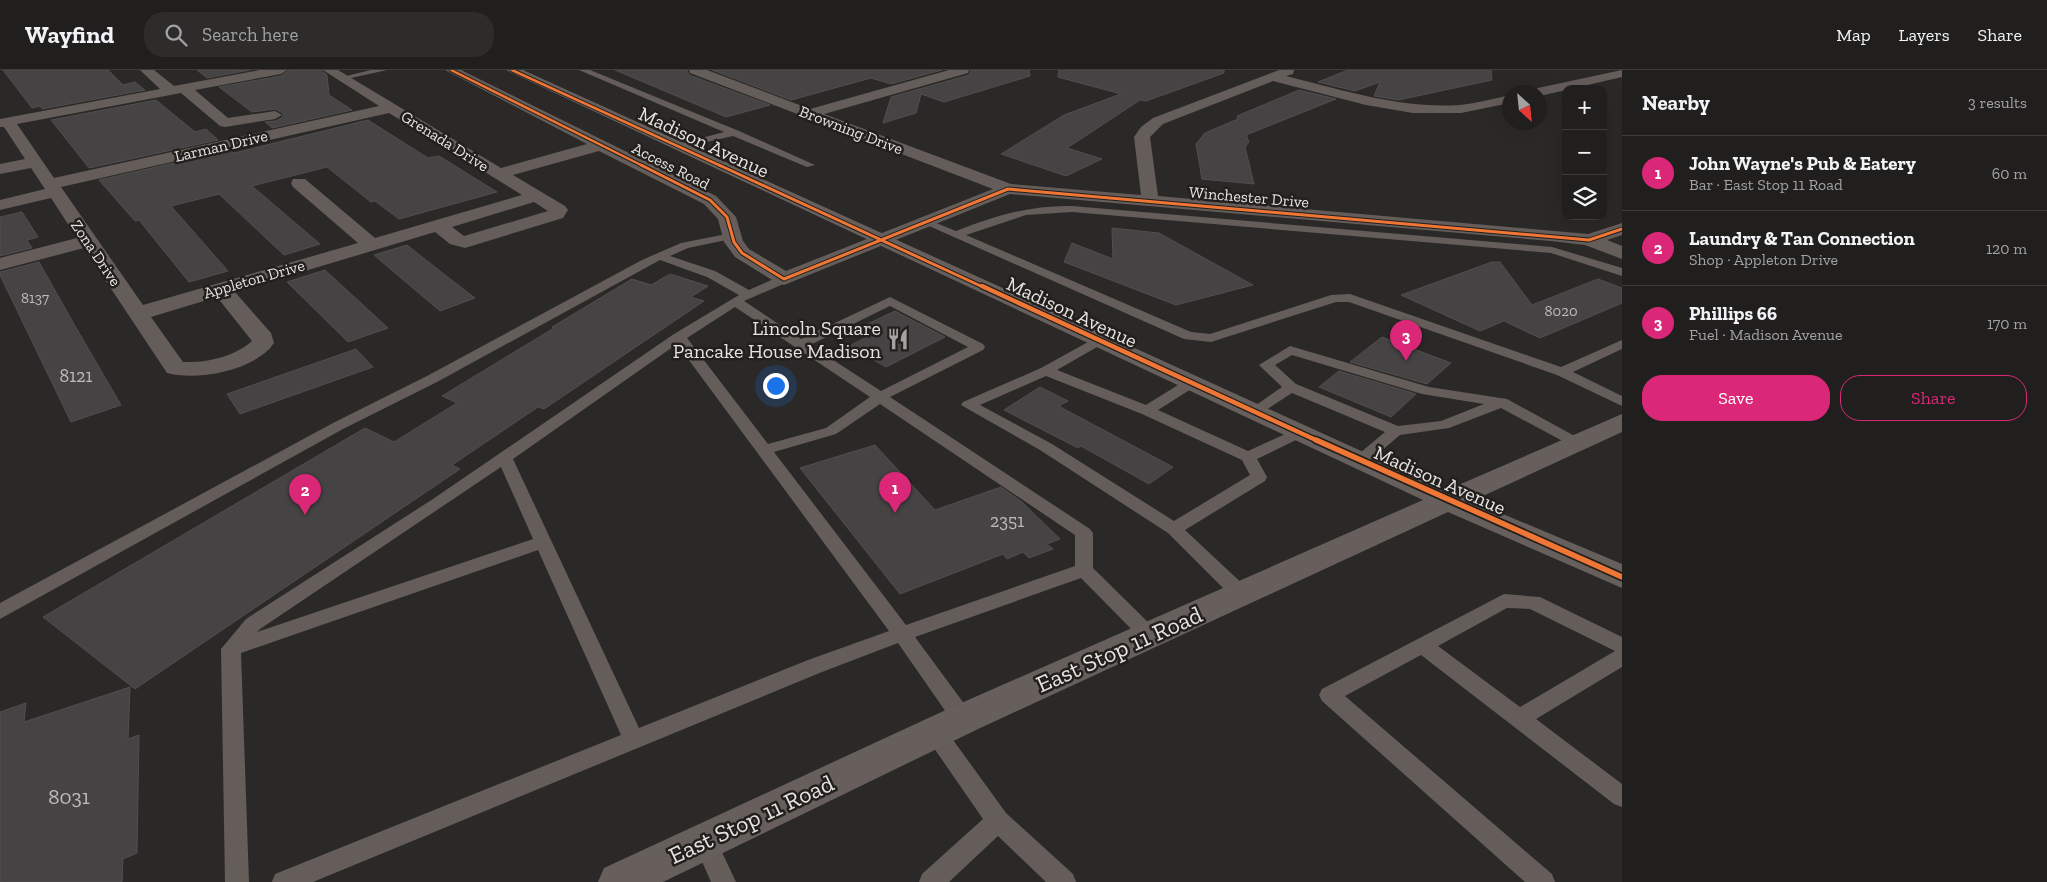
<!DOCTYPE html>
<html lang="en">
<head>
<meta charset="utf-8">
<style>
  :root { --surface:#201f1e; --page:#2d2c2b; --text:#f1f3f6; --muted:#a2a2a4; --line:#3d3d3c; --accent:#db2777 }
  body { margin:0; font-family:"Zilla Slab",serif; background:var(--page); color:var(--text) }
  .controls { position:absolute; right:15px; top:15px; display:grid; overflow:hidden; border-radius:10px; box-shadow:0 5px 20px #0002 }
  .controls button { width:45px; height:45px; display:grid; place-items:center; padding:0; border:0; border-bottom:1px solid var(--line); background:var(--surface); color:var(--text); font:25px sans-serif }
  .compass { position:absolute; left:1502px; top:15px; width:45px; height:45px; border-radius:50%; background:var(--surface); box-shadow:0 5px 20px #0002; rotate:153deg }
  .you { position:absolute; left:775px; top:315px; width:18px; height:18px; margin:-12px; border:4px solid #fff; border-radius:50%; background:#1a73e8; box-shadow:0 0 0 8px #1a73e833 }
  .badge { display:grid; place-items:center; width:32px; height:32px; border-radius:50%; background:var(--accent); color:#fff; font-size:16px; font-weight:700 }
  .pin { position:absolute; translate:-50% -41px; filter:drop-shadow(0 1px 2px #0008) }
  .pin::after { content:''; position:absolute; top:26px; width:18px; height:15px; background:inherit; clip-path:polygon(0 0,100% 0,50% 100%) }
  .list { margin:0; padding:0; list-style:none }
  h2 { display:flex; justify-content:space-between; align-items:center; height:65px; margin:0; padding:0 20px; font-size:21px }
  h2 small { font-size:16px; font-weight:400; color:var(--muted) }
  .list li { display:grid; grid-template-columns:32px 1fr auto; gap:15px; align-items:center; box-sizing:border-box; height:75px; padding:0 20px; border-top:1px solid var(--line) }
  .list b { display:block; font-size:19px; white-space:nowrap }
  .list p { margin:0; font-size:16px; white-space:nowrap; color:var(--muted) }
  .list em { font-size:16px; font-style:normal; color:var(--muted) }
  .actions { display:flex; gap:10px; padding:15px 20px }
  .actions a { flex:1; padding:11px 0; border:1px solid var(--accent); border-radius:20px; text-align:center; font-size:18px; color:var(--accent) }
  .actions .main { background:var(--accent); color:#fff }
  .icon { flex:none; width:28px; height:28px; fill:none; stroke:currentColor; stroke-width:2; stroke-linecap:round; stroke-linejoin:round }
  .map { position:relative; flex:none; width:1622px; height:812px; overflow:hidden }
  header { display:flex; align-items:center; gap:30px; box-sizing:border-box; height:70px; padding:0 25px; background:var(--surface); border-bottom:1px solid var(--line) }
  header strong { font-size:24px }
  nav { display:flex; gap:28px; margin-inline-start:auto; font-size:18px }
  .search { width:350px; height:45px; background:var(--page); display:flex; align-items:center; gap:12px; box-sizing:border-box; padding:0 18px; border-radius:20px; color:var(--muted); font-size:19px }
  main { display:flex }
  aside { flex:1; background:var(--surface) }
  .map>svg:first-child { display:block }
  .building { fill:#454343; stroke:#504f4e }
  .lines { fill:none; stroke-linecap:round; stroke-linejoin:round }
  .service { fill:#645d59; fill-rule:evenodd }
  .minor { fill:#645d59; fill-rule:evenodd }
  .secondary { fill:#675f5b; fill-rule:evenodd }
  .cycleway-far3-casing { stroke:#221f1d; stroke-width:4.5 }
  .cycleway-far2-casing { stroke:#221f1d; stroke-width:5 }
  .cycleway-far1-casing { stroke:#221f1d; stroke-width:7 }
  .cycleway-casing { stroke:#221f1d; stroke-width:9 }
  .cycleway-far3 { stroke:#f07635; stroke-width:2.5 }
  .cycleway-far2 { stroke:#f07635; stroke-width:3 }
  .cycleway-far1 { stroke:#f07635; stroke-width:4.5 }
  .cycleway { stroke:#f07635; stroke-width:5.5 }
  .labels { text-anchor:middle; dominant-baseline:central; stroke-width:5; stroke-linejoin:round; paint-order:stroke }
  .far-number-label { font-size:15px; fill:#bdbcba }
  .far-street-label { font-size:16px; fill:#e5e4e2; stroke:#221f1d }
  .number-label { font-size:18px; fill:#bdbcba }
  .street-label { font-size:20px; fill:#e5e4e2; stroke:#221f1d }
  .poi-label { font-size:20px; fill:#e5e4e2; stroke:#221f1d; text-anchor:end }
  .near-number-label { font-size:21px; fill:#bdbcba }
  .near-street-label { font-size:24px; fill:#e5e4e2; stroke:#221f1d }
</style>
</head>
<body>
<header>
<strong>Wayfind</strong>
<div class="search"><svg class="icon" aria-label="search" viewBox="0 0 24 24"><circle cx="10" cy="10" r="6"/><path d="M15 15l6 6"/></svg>Search here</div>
<nav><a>Map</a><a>Layers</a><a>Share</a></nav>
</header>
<main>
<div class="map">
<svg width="1622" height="812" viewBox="0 0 1622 812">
  <rect width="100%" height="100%" fill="#2b2928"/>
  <path class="building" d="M3 0H108L123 15 135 12 145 20 42 39 40 36 32 38Z
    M197 0H250L207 8Z
    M289 0H321L327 5 329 25 352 40 272 58 265 52 276 51 283 47V43L275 39 252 42 219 17 281 6Z
    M615 0H687L689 5 770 35 726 47Z
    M712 0H942L891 14 871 8 791 30Z
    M971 0H1029L1030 6 944 32 921 24 916 43 883 53 891 27 969 5Z
    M1059 0H1224V3L1146 31 1140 30 1067 78 1102 89 1066 106 1001 84 1064 45 1121 24 1058 7Z
    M1348 0H1491L1492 10 1398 30 1374 26 1380 12 1355 21 1318 12Z
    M1299 20 1336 29 1246 65 1249 72 1245 77 1254 114 1202 109 1196 74 1205 63 1238 49 1237 46Z
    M156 30 195 62 206 59 218 70 89 98 51 50Z
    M368 50 428 88 439 86 497 122 399 149 375 131 371 132 327 97 252 116 320 174 284 185 219 124 171 136 228 201 189 212 139 150 135 151 99 110 231 80 234 83Z
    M22 142 38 167 27 170 32 178 0 186V147Z
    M1112 158 1159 163 1253 215 1176 235 1064 192 1072 173 1113 189Z
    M407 175 445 205 475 228 440 241 374 185Z
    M39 192 75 256 121 335 71 352 0 205V202Z
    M1492 192H1500L1532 235 1598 209 1622 218V233L1540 268 1504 251 1480 261 1401 225Z
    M325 200 388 258 348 272 287 212Z
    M670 204 708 216 691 227 704 231 544 339 538 337 452 395 460 399 135 619 43 547 365 358 394 372 457 333 442 326 554 258 552 257 632 209 651 215Z
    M895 241 945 267 886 297 849 276 871 265 859 258Z
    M1382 267 1451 293 1427 314 1350 292Z
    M356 279 373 297 240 344 227 324Z
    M1339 301 1416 324 1391 347 1319 317Z
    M1040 317 1068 331 1059 336 1064 339 1173 397 1149 414 1081 376 1078 378 1004 340Z
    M875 375 935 440 1001 417 1022 432 1060 469 1047 474 1053 479 1029 488 1023 482 1007 489 1003 484 900 524 800 398Z
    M130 617 128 669 139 665 137 783 123 789 122 812H0V642L26 633 24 652Z"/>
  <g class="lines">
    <path class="service" d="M371 0H387L342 10 338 8Z
      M579 0H590L739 61 815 95 807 97 733 66 676 79V75L724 62Z
      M1072 136 1552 177 1622 198V206L1551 183 1072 142 1026 145 966 165 1191 262 1210 264 1331 225 1350 224 1561 297 1622 270V279L1573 302 1622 326V336L1557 305 1349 232H1336L1211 272 1184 269 920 152 921 150H929L956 161C995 146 1030 135 1072 136Z
      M732 163 738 166 736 168 688 178 670 186 715 201 749 220 780 206H788L790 209 788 212 744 231 801 269 890 227 983 274 985 277 983 280 890 327 1090 459 1093 463V498L1156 560 1159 565 1156 570 1149 572 1142 570 1081 508 915 567 971 643 974 649 971 655 963 658 955 655 898 573 822 602 313 812H272L275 804 621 665 538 480 241 583 249 812H225L221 579 246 549 433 429 674 264 739 225 707 207 660 190 437 312 343 359 0 549V533L333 353 427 306 642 190 681 173ZM890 236 968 277 881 321 810 275ZM735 237 870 327 826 358 768 374 687 268ZM677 274 889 561 808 590 639 658 513 389ZM880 334 1075 465V496L906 555 774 382 836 364ZM501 397 533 469 257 562 260 559Z
      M1099 266 1104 267 1106 270 1104 273 1057 300 1146 335 1186 310H1196L1198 313 1196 316 1158 340 1248 381 1294 360H1304L1307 363 1304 366 1257 389 1267 407 1265 411 1185 460 1247 518 1249 523 1247 528 1240 530 1233 528 1168 463 1040 380 961 335 963 332 1041 298ZM1046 306 1142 344 1242 390 1250 405 1174 451 1052 374 980 335Z
      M1290 276 1429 317 1507 329 1582 370 1585 373 1577 378 1572 376 1501 338 1449 358 1400 365 1366 394H1354L1352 391 1354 388 1385 362 1292 323 1258 345H1248L1246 342 1282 317 1259 295ZM1292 285 1422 324 1484 334 1441 351 1398 356 1296 314 1275 295Z
      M1504 524 1540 527 1622 567V597L1536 649 1622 714V737L1614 734 1421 585 1345 626 1552 804 1555 812H1525L1322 631 1319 625 1322 619ZM1507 538 1530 539 1615 581 1520 637 1438 576Z
      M935 653 943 656 1006 743 1073 804 1076 812H1046L998 766 949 812H919L922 804 983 749 927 668 924 662 927 656Z
      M705 760 713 763 736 812H711L693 771 697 763Z"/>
    <path class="minor" d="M140 0H154L174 16 260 0H287L281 4 195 20 228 48 275 41 282 45 275 49 225 57 220 56 181 23 17 54 54 108 379 36 323 0H338L501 98 587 74 445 0H461L716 126 736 147 743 171 749 179 786 201 993 119 690 3 689 0H707L810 39 949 0H969L968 3 824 44 1011 114 1141 125 1134 67 1141 57 1153 48 1279 0H1294L1293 4 1286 6C1343 20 1401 39 1460 35 1477 33 1493 29 1510 25V33L1461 43H1413L1366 35 1273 11 1163 54 1150 67 1158 126 1588 164 1622 153V165L1607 170 1622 176V189L1585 175 1551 171 1010 124 784 215 777 213 735 187 724 172 718 149 704 134 599 81 513 105 565 136 568 140 563 148 465 178 450 174 435 162 235 222 271 263 274 273C255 301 197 311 167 303L84 178 0 200V188L77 168 51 128 0 140V130L45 119 31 98 0 104V94L25 89 4 57H0V49L160 19ZM389 43 522 125 375 168 305 109H293L291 113 293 117 358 173 143 235 61 117ZM534 132 548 141 464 166 452 157ZM217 227 252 271C234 287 206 293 183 292L151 247Z
      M1622 0V7L1540 26V22H1531L1538 18Z"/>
    <path class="secondary" d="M506 0H523L1447 420 1622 344V362L1472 431 1622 494V518L1448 442 976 660 663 812H598L604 798 950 638 1423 430Z"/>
    <g class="cycleway-far3-casing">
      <path id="cycleway-far3" d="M451 0 643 96
        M512 0 721 96"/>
    </g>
    <g class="cycleway-far2-casing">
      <path id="cycleway-far2" d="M641 95 710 130 727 147 734 172 742 183 784 209 1008 119 1589 170 1622 159
        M719 95 985 218"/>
    </g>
    <g class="cycleway-far1-casing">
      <path id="cycleway-far1" d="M982 216 1318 371"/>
    </g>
    <g class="cycleway-casing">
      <path id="cycleway" d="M1316 370 1622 507"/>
    </g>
    <use href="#cycleway-far3" class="cycleway-far3"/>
    <use href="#cycleway-far2" class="cycleway-far2"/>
    <use href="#cycleway-far1" class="cycleway-far1"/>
    <use href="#cycleway" class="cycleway"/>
  </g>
  <defs>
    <g id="restaurant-bare" transform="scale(1.725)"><path d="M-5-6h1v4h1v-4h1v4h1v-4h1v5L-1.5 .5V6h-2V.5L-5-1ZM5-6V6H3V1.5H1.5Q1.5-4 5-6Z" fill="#a4a3a1" stroke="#221f1d" stroke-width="2.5" paint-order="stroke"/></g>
  </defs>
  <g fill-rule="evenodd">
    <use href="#restaurant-bare" x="898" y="269"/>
  </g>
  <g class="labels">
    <g class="far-number-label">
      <text x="35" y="228">8137</text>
      <text x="1561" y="241">8020</text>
    </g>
    <g class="far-street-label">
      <text transform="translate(851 60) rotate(21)">Browning Drive</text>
      <text transform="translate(445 71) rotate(32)">Grenada Drive</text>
      <text transform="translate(221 76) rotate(-13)">Larman Drive</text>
      <text transform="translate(671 96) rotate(27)">Access Road</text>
      <text transform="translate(1249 127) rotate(5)">Winchester Drive</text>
      <text transform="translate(96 183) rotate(56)">Zona Drive</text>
      <text transform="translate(254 209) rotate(-16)">Appleton Drive</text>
    </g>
    <g class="number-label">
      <text x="76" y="306">8121</text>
      <text x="1007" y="451">2351</text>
    </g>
    <g class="street-label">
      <text transform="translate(704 72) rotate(25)">Madison Avenue</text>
      <text transform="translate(1072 242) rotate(25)">Madison Avenue</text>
      <text transform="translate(1440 410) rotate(24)">Madison Avenue</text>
    </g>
    <g class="poi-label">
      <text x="881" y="258">Lincoln Square<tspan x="881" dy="23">Pancake House Madison</tspan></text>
    </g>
    <g class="near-number-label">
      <text x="69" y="726">8031</text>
    </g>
    <g class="near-street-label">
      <text transform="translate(1119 579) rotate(-24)">East Stop 11 Road</text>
      <text transform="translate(751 749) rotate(-25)">East Stop 11 Road</text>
    </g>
  </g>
</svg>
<div class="controls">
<button>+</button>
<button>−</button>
<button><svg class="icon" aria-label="layers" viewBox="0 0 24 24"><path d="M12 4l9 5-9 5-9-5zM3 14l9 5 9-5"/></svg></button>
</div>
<svg class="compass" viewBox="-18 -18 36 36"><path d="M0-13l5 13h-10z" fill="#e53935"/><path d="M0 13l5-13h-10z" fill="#a2a2a4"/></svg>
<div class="you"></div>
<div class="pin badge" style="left:895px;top:443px">1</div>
<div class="pin badge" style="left:305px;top:445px">2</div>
<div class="pin badge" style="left:1406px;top:291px">3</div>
</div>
<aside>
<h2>Nearby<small>3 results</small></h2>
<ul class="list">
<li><span class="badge">1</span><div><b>John Wayne's Pub &amp; Eatery</b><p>Bar · East Stop 11 Road</p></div><em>60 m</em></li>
<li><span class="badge">2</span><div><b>Laundry &amp; Tan Connection</b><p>Shop · Appleton Drive</p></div><em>120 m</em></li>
<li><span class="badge">3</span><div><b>Phillips 66</b><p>Fuel · Madison Avenue</p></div><em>170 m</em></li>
</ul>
<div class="actions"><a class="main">Save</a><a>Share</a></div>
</aside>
</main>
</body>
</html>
